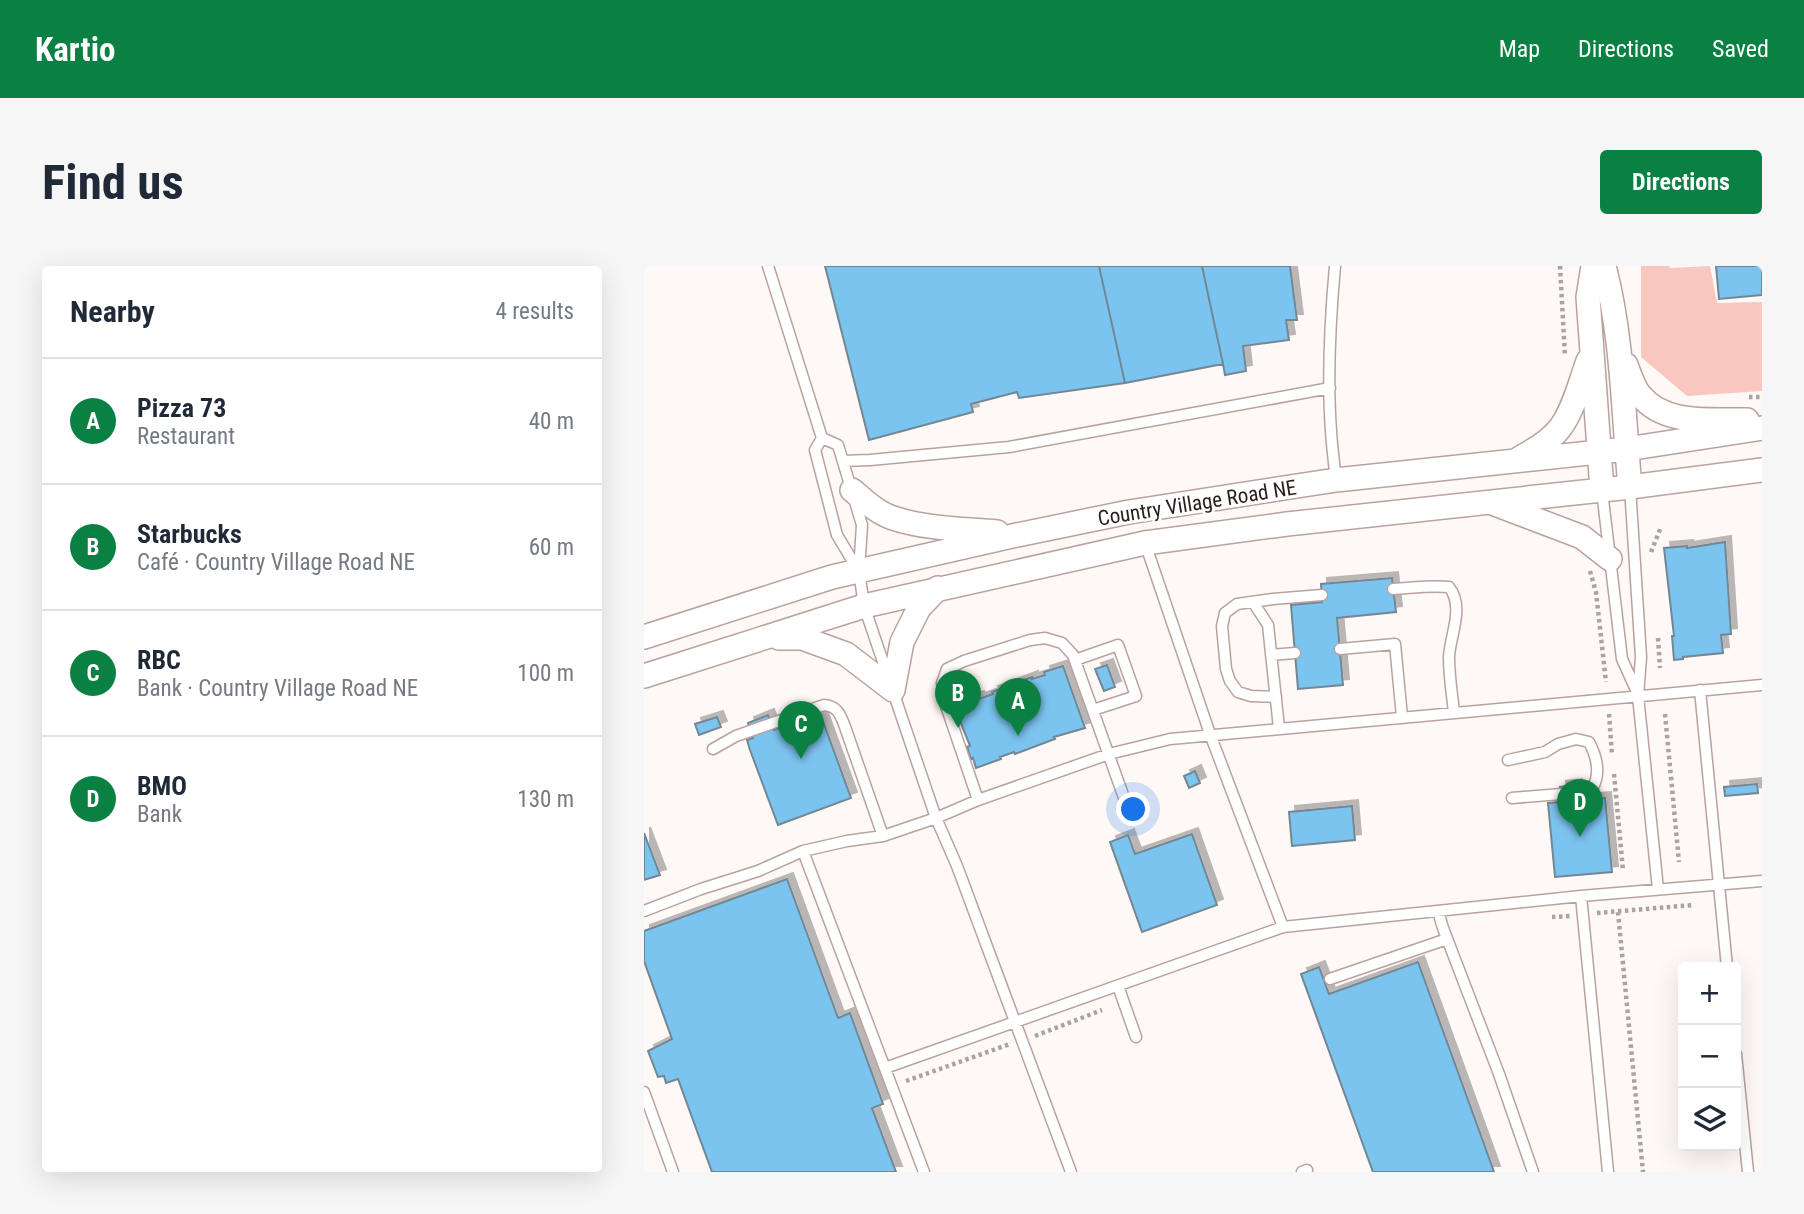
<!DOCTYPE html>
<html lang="en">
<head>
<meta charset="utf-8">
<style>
  :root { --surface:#fff; --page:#f6f6f7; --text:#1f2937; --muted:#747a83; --line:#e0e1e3; --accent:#0b8043 }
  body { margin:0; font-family:"Roboto Condensed",sans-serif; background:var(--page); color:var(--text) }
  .controls { position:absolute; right:21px; bottom:21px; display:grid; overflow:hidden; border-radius:7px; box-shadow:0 7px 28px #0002 }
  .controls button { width:63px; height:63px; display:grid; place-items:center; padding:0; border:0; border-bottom:2px solid var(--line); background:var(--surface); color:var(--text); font:35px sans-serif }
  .you { position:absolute; left:490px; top:544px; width:24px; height:24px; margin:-18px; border:5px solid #fff; border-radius:50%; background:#1a73e8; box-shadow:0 0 0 10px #1a73e833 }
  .badge { display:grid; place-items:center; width:46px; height:46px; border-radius:50%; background:var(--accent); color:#fff; font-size:23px; font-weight:700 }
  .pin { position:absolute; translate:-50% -58px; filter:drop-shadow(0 2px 4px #0008) }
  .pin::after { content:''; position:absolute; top:37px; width:24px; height:21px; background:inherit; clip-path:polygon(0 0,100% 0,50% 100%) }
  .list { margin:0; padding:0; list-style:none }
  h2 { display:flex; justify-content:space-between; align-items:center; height:91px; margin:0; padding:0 28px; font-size:30px }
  h2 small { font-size:23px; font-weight:400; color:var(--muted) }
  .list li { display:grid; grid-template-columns:46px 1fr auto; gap:21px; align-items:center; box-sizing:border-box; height:126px; padding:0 28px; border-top:2px solid var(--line) }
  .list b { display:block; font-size:26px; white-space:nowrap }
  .list p { margin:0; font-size:23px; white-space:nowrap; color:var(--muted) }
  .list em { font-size:23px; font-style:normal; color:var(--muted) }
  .icon { flex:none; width:38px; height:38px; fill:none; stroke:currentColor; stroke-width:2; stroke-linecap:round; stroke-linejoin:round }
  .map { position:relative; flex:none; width:1118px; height:906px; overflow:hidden; border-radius:7px }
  header { display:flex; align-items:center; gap:42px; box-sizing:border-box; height:98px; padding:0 35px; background:var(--accent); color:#fff }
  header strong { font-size:33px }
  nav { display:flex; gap:38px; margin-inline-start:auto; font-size:24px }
  .intro { display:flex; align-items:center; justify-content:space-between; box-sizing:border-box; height:168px; padding:0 42px }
  h1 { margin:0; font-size:49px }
  .button { padding:18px 32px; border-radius:7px; background:var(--accent); color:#fff; font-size:24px; font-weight:700 }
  main { display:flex; gap:42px; padding:0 42px }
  aside { flex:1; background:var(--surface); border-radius:7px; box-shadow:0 7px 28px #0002 }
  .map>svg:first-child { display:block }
  .green { fill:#f7c7c0 }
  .building { fill:#7bc4f0; stroke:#738793; stroke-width:2; filter:url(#shadow) }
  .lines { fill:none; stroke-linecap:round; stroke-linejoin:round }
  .service-casing { stroke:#baa29e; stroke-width:13 }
  .tertiary-casing { stroke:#baa29e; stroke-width:26 }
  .path { stroke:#aaa3a2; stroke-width:4.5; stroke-dasharray:3.5 3.5; stroke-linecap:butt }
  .service { stroke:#fff; stroke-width:10 }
  .tertiary { stroke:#fff; stroke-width:23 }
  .labels { text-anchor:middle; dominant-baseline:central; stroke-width:6; stroke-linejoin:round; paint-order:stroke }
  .street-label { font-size:21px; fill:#281e1d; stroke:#fff }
</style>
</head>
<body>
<header>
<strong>Kartio</strong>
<nav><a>Map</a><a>Directions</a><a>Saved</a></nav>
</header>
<div class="intro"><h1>Find us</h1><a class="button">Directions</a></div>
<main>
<aside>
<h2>Nearby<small>4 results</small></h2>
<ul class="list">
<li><span class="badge">A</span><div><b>Pizza 73</b><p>Restaurant</p></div><em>40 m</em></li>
<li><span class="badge">B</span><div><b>Starbucks</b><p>Café · Country Village Road NE</p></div><em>60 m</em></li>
<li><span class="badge">C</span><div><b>RBC</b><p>Bank · Country Village Road NE</p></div><em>100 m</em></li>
<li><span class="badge">D</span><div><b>BMO</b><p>Bank</p></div><em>130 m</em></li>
</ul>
</aside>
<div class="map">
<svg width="1118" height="906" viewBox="0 0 1118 906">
  <defs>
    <filter id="shadow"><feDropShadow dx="6" dy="-6" stdDeviation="0" flood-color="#0004"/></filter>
  </defs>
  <rect width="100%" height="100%" fill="#fef8f7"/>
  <path class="green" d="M997 0H1025L1026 2 1066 0 1073 37 1118 36V125L1043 130 997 91Z"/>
  <path class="building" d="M181 0H646L653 54H642L645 74 599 80 602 105 581 109 579 98 481 117 375 132 373 126 327 138 329 146 225 174Z
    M455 0H558L579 98 481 117Z
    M1072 0H1118V29L1075 33Z
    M1081 276 1087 368 1077 369 1079 387 1039 391V393L1030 394 1028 370H1030L1020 282 1043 280V282Z
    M748 312 752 346 693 352 699 419 654 423 647 339 678 336 677 318Z
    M463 399 471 421 460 425 451 403Z
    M419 400 441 462 410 471 411 473 371 488 370 486 356 491 357 493 332 502 329 492 327 493 323 481 326 480 310 440 334 431 335 433 349 428 348 426 388 411V413L401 409 400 406Z
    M176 447 207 532 134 559 106 484 103 474 109 472 104 457 124 449 130 464Z
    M73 451 77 461 55 469 51 458Z
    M551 505 556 517 545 522 540 510Z
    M1113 518 1114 527 1081 530 1080 521Z
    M932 519 933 534 961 532 968 606 911 611 904 537 917 536 916 521Z
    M708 540 711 574 648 580 645 546Z
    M0 567 16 609 0 614Z
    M548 568 573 639 498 666 466 576 484 569 491 588Z
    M143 613 194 752 206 747 239 838 228 842 252 906H68L34 813 22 817 20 810 14 811 4 785 28 773 0 695V665Z
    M774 696 840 878 850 906H729L657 708 675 701 685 728Z"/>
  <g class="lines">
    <g class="service-casing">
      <path id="service" d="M124 0 178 172 171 184 193 269 214 304
        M691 0C686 55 683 110 687 165 688 181 690 197 692 214
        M178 172 194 179 218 259 215 305 220 340 292 552 313 600 427 906
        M199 195 226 194 365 181 686 122
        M986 221 997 391 994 430 1014 623
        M958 225 978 393 993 426
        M501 277 566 468 639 661
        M749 323C768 322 786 319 805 321 821 341 806 369 805 391 805 410 808 428 810 446
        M609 336 624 359 635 462
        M696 383 751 378 758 451
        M627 389 651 387
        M431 394 474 379 492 430 449 444
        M1056 424 1083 701
        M632 431 607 430 594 426 586 415 582 403 578 360 581 347 593 338 629 333 678 329
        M69 483 92 470 180 439C193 440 196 448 200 458L239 570
        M864 494 901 486 914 478 932 473 945 476C953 491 957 508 948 523L933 527
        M868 532 917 528
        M334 534 300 434 298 417 303 403 320 395 386 374 401 372 418 377 429 389 483 540
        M159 585 280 906
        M937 630 964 906
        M0 645 57 623 114 605 159 585 203 575 239 570 292 552 334 534 465 488 526 473 1118 419
        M794 645 799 662 855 808 889 906
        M686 713 803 673
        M474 720 492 771
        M1092 788 1104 906
        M241 802 639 661 937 630 1118 615
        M0 826 29 906
        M658 906 663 904"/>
    </g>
    <g class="tertiary-casing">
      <path id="tertiary" d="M949 0 944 31 958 224
        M960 0C979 72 979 147 986 221
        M982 99C986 109 989 121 996 129 1021 160 1067 153 1103 154
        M876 192C890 184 906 175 916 162 929 146 937 114 944 95
        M208 224C220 234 233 247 249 252 282 263 319 263 353 266
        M851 238 938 271 966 293
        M0 371 188 311 373 269 485 246 692 214 983 183 1118 162
        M135 372H158L202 388 249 424 258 376 275 342 294 322
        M0 410 220 340 501 277 643 258 986 221 1118 204"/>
    </g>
    <path class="path" d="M916 0 921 90
      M1105 131H1118
      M1007 286 1017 261
      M946 305 952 326 962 416
      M1014 372 1016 402
      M965 448 968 489
      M1021 448 1035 596
      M970 508 979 604
      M974 646 999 906
      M953 647 1049 639
      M908 651 927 650
      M391 770 458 744
      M262 815 366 778"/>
    <use href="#service" class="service"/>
    <use href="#tertiary" class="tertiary"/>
  </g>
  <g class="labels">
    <g class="street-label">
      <text transform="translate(553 237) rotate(-9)">Country Village Road NE</text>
    </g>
  </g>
</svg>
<div class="controls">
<button>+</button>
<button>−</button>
<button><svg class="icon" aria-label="layers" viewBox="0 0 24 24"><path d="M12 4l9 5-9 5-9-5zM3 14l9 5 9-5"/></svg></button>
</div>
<div class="you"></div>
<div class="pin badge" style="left:374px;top:470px">A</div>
<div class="pin badge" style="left:314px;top:462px">B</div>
<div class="pin badge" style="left:157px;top:493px">C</div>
<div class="pin badge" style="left:936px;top:571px">D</div>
</div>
</main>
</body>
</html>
